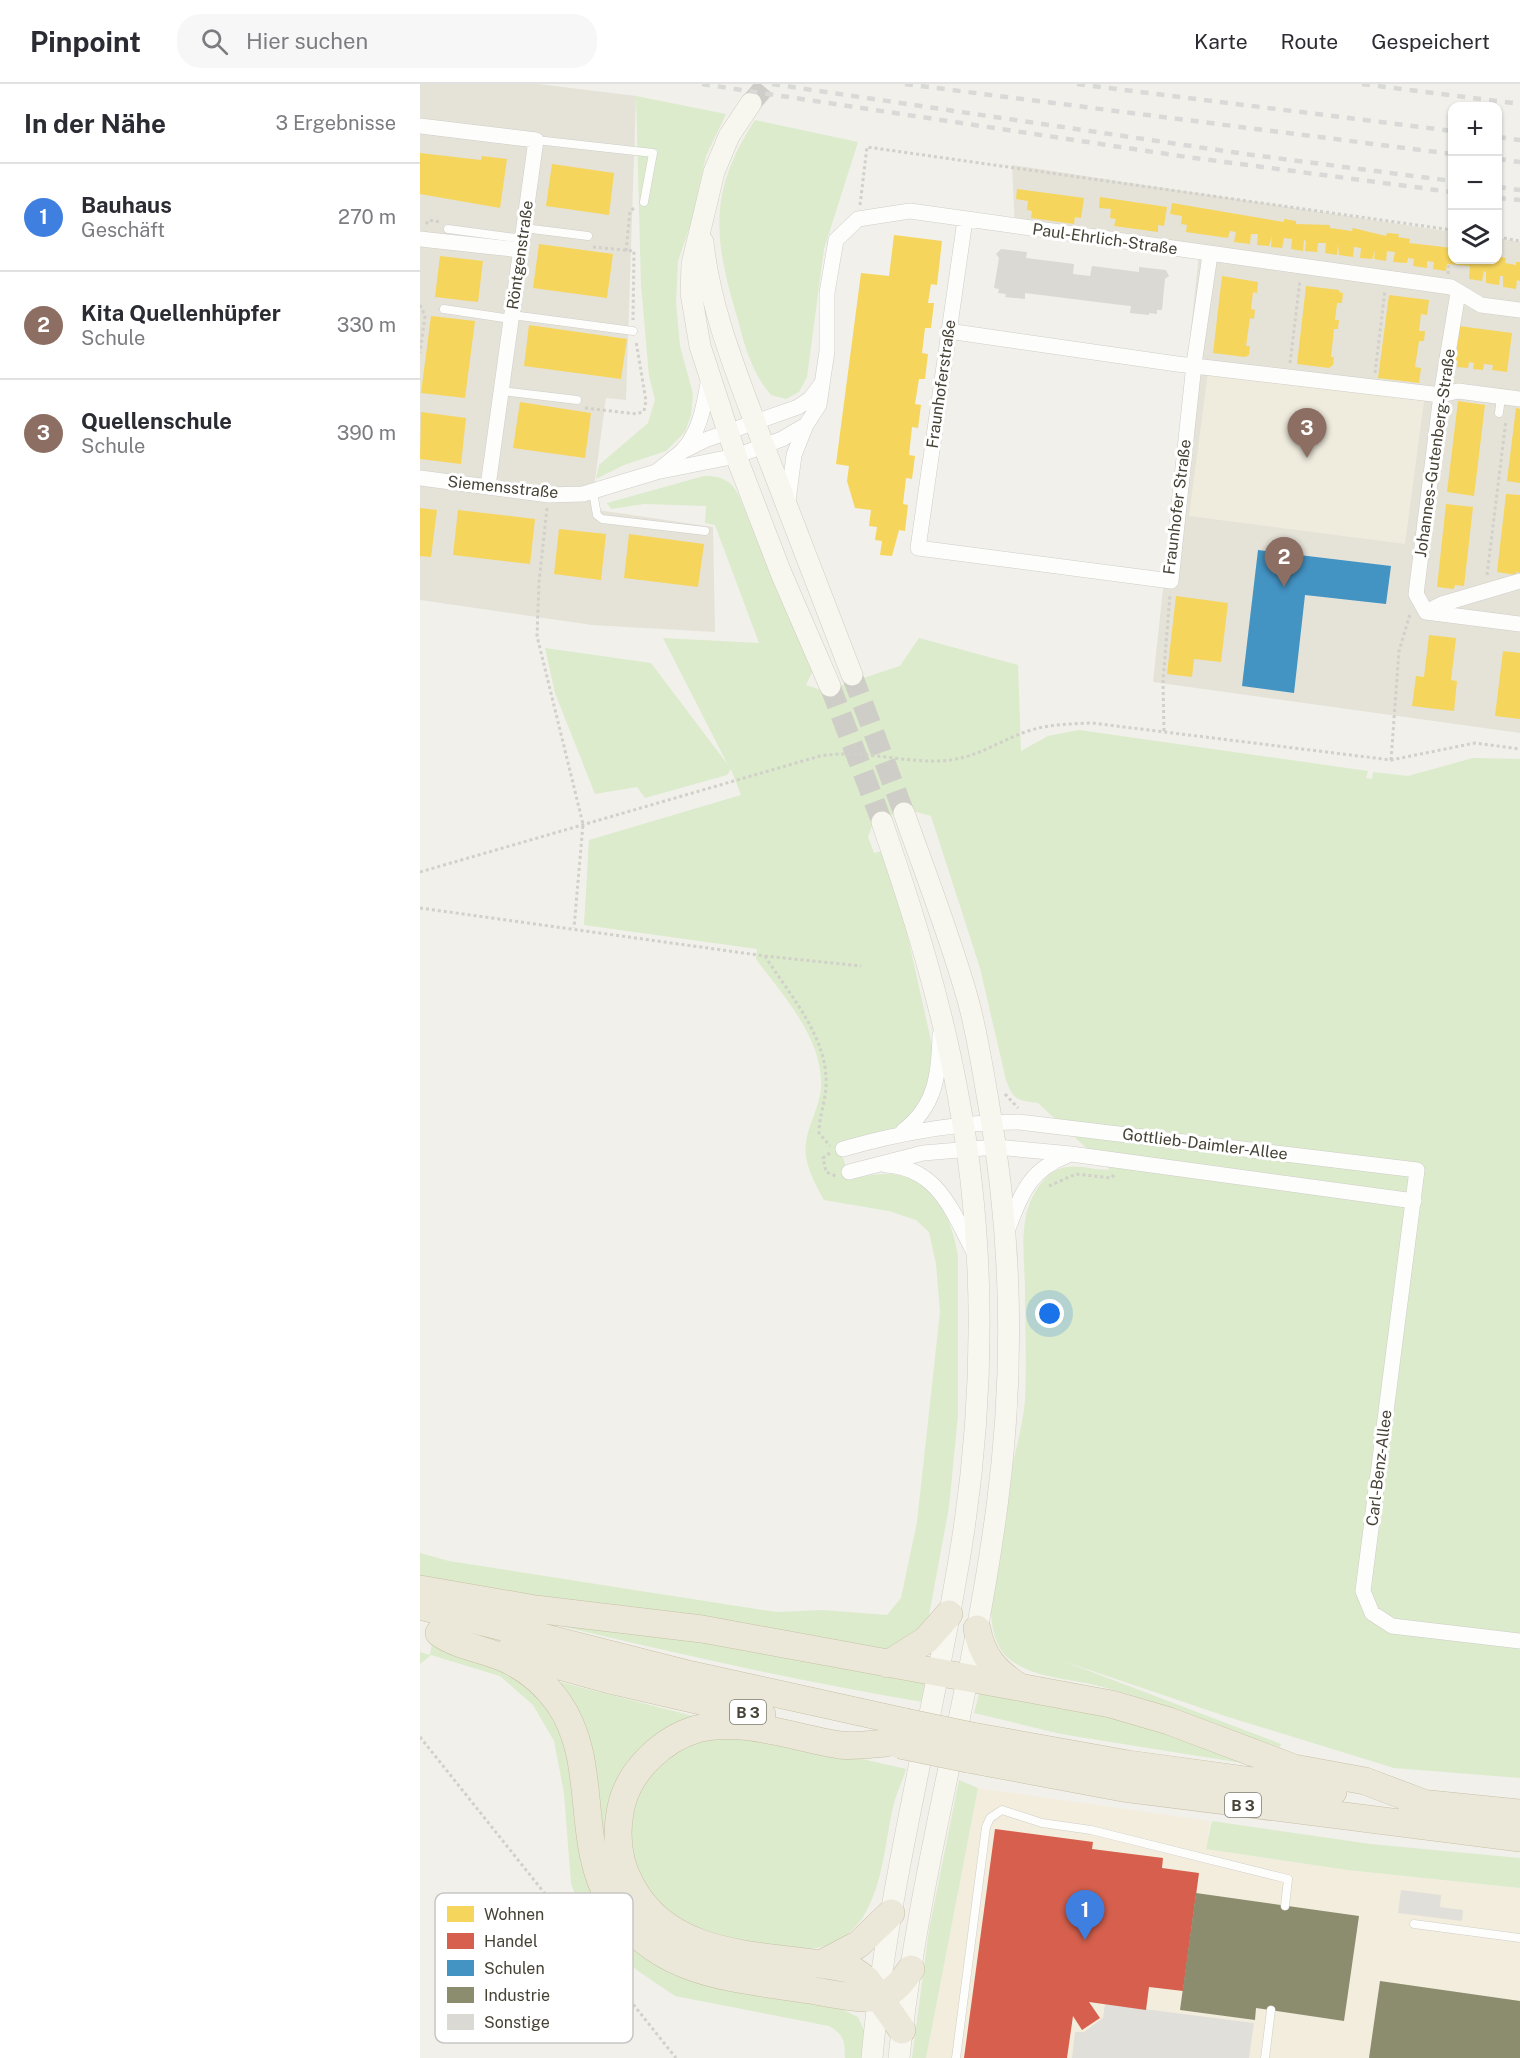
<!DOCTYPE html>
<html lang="de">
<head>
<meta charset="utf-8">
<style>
  :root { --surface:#fff; --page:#f7f7f7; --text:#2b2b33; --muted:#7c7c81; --line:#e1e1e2; --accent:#827f75 }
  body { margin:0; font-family:"Public Sans",sans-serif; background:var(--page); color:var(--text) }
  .controls { position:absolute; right:18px; top:18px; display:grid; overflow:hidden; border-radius:12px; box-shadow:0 2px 4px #0004 }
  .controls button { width:54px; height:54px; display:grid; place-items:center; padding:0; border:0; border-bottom:2px solid var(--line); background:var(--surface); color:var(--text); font:30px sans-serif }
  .you { position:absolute; left:630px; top:1230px; width:21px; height:21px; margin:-15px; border:4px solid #fff; border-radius:50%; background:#1a73e8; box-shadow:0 0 0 9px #1a73e833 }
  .badge { display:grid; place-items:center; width:39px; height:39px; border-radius:50%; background:var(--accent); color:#fff; font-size:20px; font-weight:700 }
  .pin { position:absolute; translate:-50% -50px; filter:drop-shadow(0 2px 3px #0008) }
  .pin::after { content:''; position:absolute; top:32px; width:21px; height:18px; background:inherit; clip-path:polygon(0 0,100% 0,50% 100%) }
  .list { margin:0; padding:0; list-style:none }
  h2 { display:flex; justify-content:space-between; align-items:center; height:78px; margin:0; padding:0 24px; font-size:26px }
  h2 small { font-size:20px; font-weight:400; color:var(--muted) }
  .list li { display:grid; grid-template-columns:39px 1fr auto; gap:18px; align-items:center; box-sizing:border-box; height:108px; padding:0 24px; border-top:2px solid var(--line) }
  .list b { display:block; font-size:22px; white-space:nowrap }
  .list p { margin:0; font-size:20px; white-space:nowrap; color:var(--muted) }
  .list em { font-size:20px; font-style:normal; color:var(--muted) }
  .icon { flex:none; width:33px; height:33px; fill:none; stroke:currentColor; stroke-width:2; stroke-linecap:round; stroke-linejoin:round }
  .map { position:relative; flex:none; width:1100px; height:1974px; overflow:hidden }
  header { display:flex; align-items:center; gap:36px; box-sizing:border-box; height:84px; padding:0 30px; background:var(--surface); border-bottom:2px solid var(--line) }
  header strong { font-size:28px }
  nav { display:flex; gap:33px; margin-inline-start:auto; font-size:21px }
  .search { width:420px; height:54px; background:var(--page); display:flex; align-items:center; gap:15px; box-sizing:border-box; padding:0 21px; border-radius:24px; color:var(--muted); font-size:22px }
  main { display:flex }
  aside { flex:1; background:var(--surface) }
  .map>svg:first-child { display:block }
  .residential { fill:#e5e2d8 }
  .commercial { fill:#f3edde }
  .education { fill:#efecdd }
  .green { fill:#dbebcb }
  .parking { fill:#e0dfda }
  .homes { fill:#f6d55c }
  .shops { fill:#d6604d }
  .schools { fill:#4393c3 }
  .industry { fill:#8c8c6e }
  .building { fill:#dad9d3 }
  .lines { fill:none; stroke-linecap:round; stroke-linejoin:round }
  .secondary-tunnel { stroke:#cfcdc7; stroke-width:21; stroke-dasharray:21 10; stroke-linecap:butt }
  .lane-casing { stroke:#cfcdc8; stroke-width:9 }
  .street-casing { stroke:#cfcdc8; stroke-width:16 }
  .secondary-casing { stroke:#d0cec2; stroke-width:22 }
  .highway-casing { stroke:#c8c0a6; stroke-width:28 }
  .path { stroke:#d1d0ca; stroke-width:3; stroke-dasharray:3 3; stroke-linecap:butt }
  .lane { stroke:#fdfdfc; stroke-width:8 }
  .street { stroke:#fdfdfc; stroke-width:15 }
  .secondary { stroke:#f7f6ef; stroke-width:21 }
  .highway { stroke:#ece8d9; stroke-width:27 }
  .rail { stroke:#d9d9d8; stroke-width:4.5; stroke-dasharray:8 8; stroke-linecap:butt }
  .highway-bridge-casing { stroke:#c8c0a6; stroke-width:28; stroke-linecap:butt }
  .highway-bridge { stroke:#ece8d9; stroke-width:27 }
  .labels { text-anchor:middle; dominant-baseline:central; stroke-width:6; stroke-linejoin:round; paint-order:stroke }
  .shield { fill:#fff; stroke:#7e7b72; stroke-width:1.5 }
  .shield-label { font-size:15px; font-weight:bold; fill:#474236 }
  .street-label { font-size:16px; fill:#474236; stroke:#fff }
  .key { fill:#fff; stroke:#c8c6c3; stroke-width:1.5 }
  .key-label { font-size:16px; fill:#474236 }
</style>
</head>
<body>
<header>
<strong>Pinpoint</strong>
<div class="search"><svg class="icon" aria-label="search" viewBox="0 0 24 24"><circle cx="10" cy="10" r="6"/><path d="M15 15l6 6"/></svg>Hier suchen</div>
<nav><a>Karte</a><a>Route</a><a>Gespeichert</a></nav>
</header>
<main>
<aside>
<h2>In der Nähe<small>3 Ergebnisse</small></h2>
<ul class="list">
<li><span class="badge" style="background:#3f7fe0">1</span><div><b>Bauhaus</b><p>Geschäft</p></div><em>270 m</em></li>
<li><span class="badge" style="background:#8d6e63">2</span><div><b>Kita Quellenhüpfer</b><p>Schule</p></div><em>330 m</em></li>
<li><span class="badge" style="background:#8d6e63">3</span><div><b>Quellenschule</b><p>Schule</p></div><em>390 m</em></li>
</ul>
</aside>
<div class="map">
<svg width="1100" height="1974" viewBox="0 0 1100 1974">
  <rect width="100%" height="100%" fill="#f1f0eb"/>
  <path class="residential" d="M0 0H118L216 12 206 316 186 314 171 425 293 443 295 548 172 541 0 516Z
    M592 81 1032 148V176H1078V154L1100 158V649L733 598 780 161 595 145Z"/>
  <path class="commercial" d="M558 1704 790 1737 786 1765 928 1786 1100 1804V1974H506Z"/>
  <path class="education" d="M788 288 1004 317 985 460 769 432Z"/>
  <path class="green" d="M216 12 306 30 286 72 271 139 258 177 256 218 260 262 273 310 271 331 265 348 246 367 204 381 176 395 179 381 228 339 235 316 229 292 221 201Z
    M335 36 438 58 404 165 387 293 379 308 366 315 351 311C332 289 325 263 318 236 294 156 287 110 335 36Z
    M284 392C303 392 312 397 320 414L353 497 393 586 386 601 404 607 480 582 499 554 598 581 601 667 628 652 659 646 948 687 946 694 952 695 953 688 988 692 1053 674 1100 675V1694L974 1684 805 1632 643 1577 861 1660 860 1663C802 1644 743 1619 683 1603 655 1595 616 1595 592 1577 576 1566 572 1546 571 1528 578 1482 581 1434 591 1388 596 1364 603 1341 605 1316 607 1279 605 1240 605 1202 604 1167 597 1127 623 1097 644 1073 664 1086 690 1086L618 1019C597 1017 593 1015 586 996L560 884 511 732 490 726 454 736 448 753 454 769 463 767 483 831 513 966V998L499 1022 484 1038 470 1047 420 1061 429 1096C498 1076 526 1106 538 1172V1331L529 1423 508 1537 498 1551 468 1566 0 1496V1469L29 1477 356 1528 403 1526 467 1531 481 1514 497 1438 520 1228 516 1180 509 1148 496 1136 469 1127 404 1116C395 1100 383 1078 386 1059 388 1041 399 1024 401 1005 404 955 364 913 336 875L337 865 164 841 169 756 321 711 311 685 307 691 225 714 217 703 175 710 135 609 125 564 231 579 308 681 243 554 339 559 295 441 285 439 286 422 224 420 191 425 187 419Z
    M107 1529 507 1594 503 1618C369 1596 238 1565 107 1534Z
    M12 1559 109 1599 151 1659 176 1808 438 1933 444 1946V1974H425C425 1958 424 1950 409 1942L255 1912 218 1887 189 1861 162 1830 151 1799 144 1709 134 1657 113 1621 80 1592 11 1571 0 1580V1568L10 1571Z
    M132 1596 289 1636 215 1682 196 1806Z
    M561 1603 691 1630 847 1683 641 1650 554 1629Z
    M346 1653 486 1685C483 1697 477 1707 474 1719 465 1756 464 1799 443 1833 436 1844 421 1857 409 1861 363 1876 268 1852 233 1819 220 1807 217 1791 213 1775 212 1765 207 1753 208 1743 208 1708 249 1662 282 1654 301 1649 327 1653 346 1653Z
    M539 1696 558 1704 506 1974H492L509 1846Z
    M792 1737 950 1760 1100 1774V1804L928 1786 786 1765Z"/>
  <path class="parking" d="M981 1806 1021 1811 1020 1823 1043 1826 1042 1837 978 1829Z
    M685 1920 834 1939 829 1974H652L655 1948H664L683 1934Z"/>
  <path class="homes" d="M0 69 61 76 62 72 87 75 80 124 0 110Z
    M132 80 194 89 189 131 126 122Z
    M597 105 664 114 661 134 655 133 654 140 611 134 612 127 607 126 608 117 596 115Z
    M680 113 747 123 744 142 738 141V148L694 142 696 135 690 134 691 125 679 124Z
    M752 119 864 138V135L876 137V140L910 141V144L932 147 933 144 966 152 967 149 979 150 978 153 990 155 989 159 1032 164V176H1079L1080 173 1086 174 1085 179 1096 181V178H1100V197L1097 196 1096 205 1083 203V192H1080L1079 201 1066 199V188L1064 187 1062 197 1049 195 1050 182 1027 180 1026 187 1013 185 1014 178 1007 177V184L993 182 994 175 988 174 987 179 973 178 975 168 967 167 966 177 954 175 955 166 952 175 940 174 941 164 934 163 933 173 919 171 918 161 917 171 905 169 906 159H898L897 168 885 167 886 157 884 156 883 167 871 165 872 155 864 154 862 164 851 163 852 152 849 162 837 161 838 150H831L830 160 814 158 816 148 810 147 808 154 766 148 767 141 761 140 762 132 750 130Z
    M474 151 522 157 517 201 511 200 508 219H514L511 244H505L502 269 508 270 505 295H499L495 320 501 321 498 344 492 343 489 371 495 372 492 395 486 394 483 420 488 421 485 447 479 446 472 472 460 471 462 457 455 456 457 443 449 442 451 426 435 424 427 397 429 382 416 380 441 189 469 192Z
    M119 160 193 170 187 214 113 204Z
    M20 172 63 177 58 218 15 213Z
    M802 192 838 198 837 209 833 208 831 225 835 226 834 235 830 234 826 262H830L829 271 825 273 793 269Z
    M886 202 919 206V208L923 209 922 219H917L915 236H919L918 245H914L911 273H914L913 281 909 284 877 280Z
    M969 211 1009 216 1007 231 1001 230 999 247H1005L1004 257H999L995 283 1001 284 999 299 958 294Z
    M11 232 55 237 45 314 1 309Z
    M109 241 207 255 201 295 104 282Z
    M1039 242 1092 249 1087 288 1072 286 1073 281 1064 280 1063 286 1053 285 1054 279 1049 278 1048 284 1037 283 1038 277 1035 276Z
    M1038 317 1065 321 1054 412 1027 408Z
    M100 318 171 329 165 374 93 364Z
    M1096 324 1100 325V399L1087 397Z
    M1 328 46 334 41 380 0 375Z
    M1086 410 1100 411V489L1096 488V491L1077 488Z
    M1026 420 1053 423 1044 502 1035 501 1034 505 1017 503Z
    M0 424 17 426 11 473 0 472Z
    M38 426 115 435 110 480 33 471Z
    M139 445 186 450 181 496 134 490Z
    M209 450 284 460 278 503 204 494Z
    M756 512 808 519 801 578 774 575 772 593 747 590Z
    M1009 551 1036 554 1031 596 1037 597 1034 627 992 622 996 592 1004 593Z
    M1083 567 1100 569V635L1075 632Z"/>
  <path class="shops" d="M575 1745 673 1758 672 1765 743 1774 742 1784 779 1789 763 1907 729 1903 726 1926 669 1918 680 1934 662 1946 653 1932 647 1974H544Z"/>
  <path class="schools" d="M838 466 971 482 966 520 885 511 874 609 822 602Z"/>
  <path class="industry" d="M776 1809 939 1832 924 1937 836 1924 835 1936 760 1926Z
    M960 1897 1100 1917V1974H949Z"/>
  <path class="building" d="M581 165 607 168 606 174 654 180 653 190 670 192 672 182 719 188V183L746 186 749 192 745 195 742 226H737V230L729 229V231L710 229 711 222 701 221 605 209V215L585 213 586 210 578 209 579 205 574 204 579 174 576 170Z"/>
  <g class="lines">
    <path class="secondary-tunnel" d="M331 19 347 0
      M432 591 484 729
      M410 602 462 738"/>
    <g class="lane-casing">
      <path id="lane" d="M116 56 233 69 224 118
        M104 144 168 152
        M28 145 103 155
        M24 225 91 235
        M92 231 213 247
        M81 307 157 316
        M1079 329 1081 313
        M173 408 177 431 182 435 285 447
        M994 1840 1100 1854
        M536 1974 566 1743 570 1734 582 1726 622 1739 671 1746 868 1795 865 1822
        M845 1974 851 1926"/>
    </g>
    <g class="street-casing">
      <path id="street" d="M0 42 116 56 68 402
        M545 136 498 464 751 497 774 280 790 171
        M0 155 101 166
        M528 247 757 280 1021 311 1038 307 1100 315
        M263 366C281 346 284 320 289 294
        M236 388 261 368 285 356 378 323 390 315 402 299
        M0 394 129 411 163 410 236 388 316 372 362 355 386 341
        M368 417 374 371 386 341 399 321 407 267V209L416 156 438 135 490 127 1031 203 1061 221 1100 226
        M1006 528 996 510 1021 311 1038 209
        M1006 528 1022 520 1100 497
        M1006 528 1100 540
        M483 1047C516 1022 519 990 520 951
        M423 1065C482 1048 538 1038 599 1038L997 1086 943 1507 952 1529 972 1542 1100 1557
        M466 1081C518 1084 532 1127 554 1168
        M429 1088 503 1069 576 1063 651 1070 994 1117
        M587 1147C602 1109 608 1087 648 1071"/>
    </g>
    <g class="secondary-casing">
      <path id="secondary" d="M331 19 309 52 294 88 272 180 271 209 280 262 316 372 361 489 410 602
        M283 158C290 227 319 295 343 360 372 437 402 514 432 591
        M452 1974C467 1800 515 1630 542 1458 565 1312 566 1157 538 1011 521 917 493 828 462 738
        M479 1974C498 1787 553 1607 577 1422 595 1287 592 1150 568 1016 562 982 557 949 548 916 530 852 506 791 484 729"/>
    </g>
    <g class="highway-casing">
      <path id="highway" d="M0 1505 115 1525 282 1545 691 1620 749 1637 874 1684 945 1697 1006 1720
        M0 1522 272 1591 485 1638
        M557 1545C562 1572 575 1587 598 1602
        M19 1549C42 1565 70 1565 94 1579 111 1588 127 1603 138 1618 180 1677 154 1757 191 1818 235 1892 313 1894 390 1906 407 1909 446 1918 462 1912 475 1907 483 1896 491 1885
        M88 1568 190 1596 342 1631
        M468 1580 506 1556 529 1530
        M552 1652 708 1680 913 1708
        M466 1659C451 1660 435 1663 420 1661 374 1654 323 1633 277 1645 243 1655 211 1685 202 1719 195 1748 197 1777 212 1803 255 1882 358 1868 433 1886L447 1896 482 1946
        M548 1675 703 1704 1100 1754
        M990 1718 1100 1729
        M401 1880 439 1860 471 1829"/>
    </g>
    <path class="path" d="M440 121 447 63 1032 146
      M6 140 9 136 20 138
      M1078 153 1100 157
      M173 163 214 167 213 236
      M1031 164 1032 155
      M206 167 210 127 216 123
      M1028 190 1029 180
      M0 221 5 232 0 269
      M870 279 880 196
      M955 289 965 206
      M165 324 217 330 224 327 226 317 216 257
      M127 424 119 498 117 552 163 740 154 844
      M1067 491 1086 336
      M744 647 743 597 750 511
      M971 676 979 567 990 530
      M0 788 400 672C440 665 478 678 518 677 555 676 576 658 608 647 629 640 650 640 672 639L971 676 1055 659 1100 665
      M0 824 345 872 441 882
      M345 872C370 912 409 954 406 1003 405 1019 399 1033 399 1049L410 1062
      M585 1010 598 1024
      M410 1069 403 1074 406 1088 416 1092
      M629 1102 656 1090 691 1094 695 1090
      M0 1653 256 1974"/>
    <use href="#lane" class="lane"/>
    <use href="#street" class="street"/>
    <use href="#secondary" class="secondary"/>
    <use href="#highway" class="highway"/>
    <path class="rail" d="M282 0 767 73 1032 108
      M352 0 825 70 1032 97
      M485 0 1032 70
      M657 0 1032 47
      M942 0 1100 20
      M1078 53 1100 56
      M1078 75 1100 78
      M1078 103 1100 106
      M1078 114 1100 116"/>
    <g class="highway-bridge-casing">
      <path id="highway-bridge" d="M485 1638 552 1652
        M480 1661 548 1675"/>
    </g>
    <use href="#highway-bridge" class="highway-bridge"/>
  </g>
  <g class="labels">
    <g class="shield">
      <rect x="310" y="1616" width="36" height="24" rx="4.5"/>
      <rect x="805" y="1709" width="36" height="24" rx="4.5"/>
    </g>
    <g class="shield-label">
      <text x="328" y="1628">B 3</text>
      <text x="823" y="1721">B 3</text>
    </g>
    <g class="street-label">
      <text transform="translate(685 155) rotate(8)">Paul-Ehrlich-Straße</text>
      <text transform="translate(100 171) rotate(-82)">Röntgenstraße</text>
      <text transform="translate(521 300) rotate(-82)">Fraunhoferstraße</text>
      <text transform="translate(1015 369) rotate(-82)">Johannes-Gutenberg-Straße</text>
      <text transform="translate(83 403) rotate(6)">Siemensstraße</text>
      <text transform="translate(757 423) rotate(-83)">Fraunhofer Straße</text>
      <text transform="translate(785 1060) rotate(7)">Gottlieb-Daimler-Allee</text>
      <text transform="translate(959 1384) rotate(-83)">Carl-Benz-Allee</text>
    </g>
  </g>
  <rect x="15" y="1809" width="198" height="150" rx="9" class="key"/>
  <rect x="27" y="1822" width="27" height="16" fill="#f6d55c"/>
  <rect x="27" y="1849" width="27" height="16" fill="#d6604d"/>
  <rect x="27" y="1876" width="27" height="16" fill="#4393c3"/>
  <rect x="27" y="1903" width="27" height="16" fill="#8c8c6e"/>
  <rect x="27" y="1930" width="27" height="16" fill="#dad9d3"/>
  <g class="key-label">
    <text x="64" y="1836">Wohnen</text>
    <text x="64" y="1863">Handel</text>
    <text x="64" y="1890">Schulen</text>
    <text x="64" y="1917">Industrie</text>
    <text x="64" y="1944">Sonstige</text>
  </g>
</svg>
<div class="controls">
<button>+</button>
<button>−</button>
<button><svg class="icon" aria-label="layers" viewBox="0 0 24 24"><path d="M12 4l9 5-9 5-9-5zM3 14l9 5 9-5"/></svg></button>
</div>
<div class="you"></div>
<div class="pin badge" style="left:665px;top:1856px;background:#3f7fe0">1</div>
<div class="pin badge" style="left:864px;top:503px;background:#8d6e63">2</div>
<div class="pin badge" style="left:887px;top:374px;background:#8d6e63">3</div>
</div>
</main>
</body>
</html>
